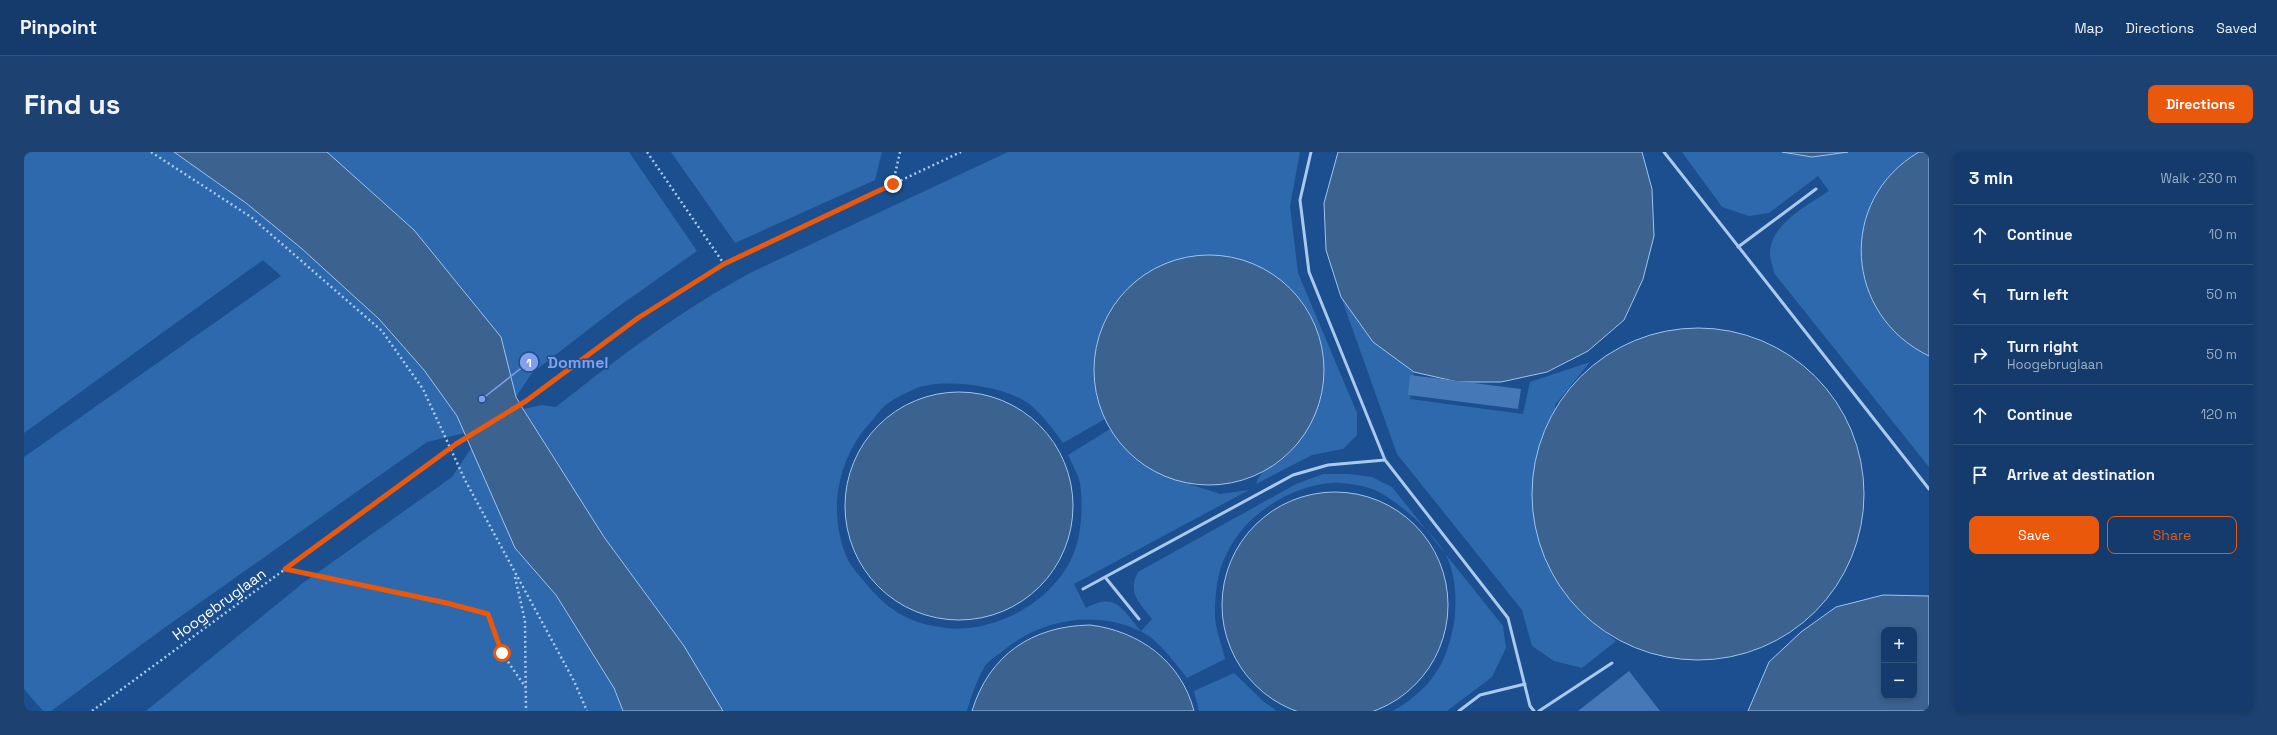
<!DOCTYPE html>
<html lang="en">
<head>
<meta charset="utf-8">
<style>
  :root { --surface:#143b6b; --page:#1d4271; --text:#f1f3f6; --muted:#9dadc1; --line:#33557e; --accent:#ea580c }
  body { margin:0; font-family:"Space Grotesk",sans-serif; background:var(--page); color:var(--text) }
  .controls { position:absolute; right:12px; bottom:12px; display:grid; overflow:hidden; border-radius:8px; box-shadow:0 2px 6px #0003 }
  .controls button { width:36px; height:36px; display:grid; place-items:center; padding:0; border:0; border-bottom:1px solid var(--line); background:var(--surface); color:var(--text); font:20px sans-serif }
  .stop { position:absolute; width:12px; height:12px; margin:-9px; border:3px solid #ea580c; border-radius:50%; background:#fff }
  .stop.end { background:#ea580c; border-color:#fff; box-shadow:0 1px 4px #0008 }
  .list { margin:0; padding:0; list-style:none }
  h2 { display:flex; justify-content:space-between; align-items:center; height:52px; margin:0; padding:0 16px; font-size:17px }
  h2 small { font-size:13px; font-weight:400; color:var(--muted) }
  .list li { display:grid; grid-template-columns:26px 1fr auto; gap:12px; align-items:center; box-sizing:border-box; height:60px; padding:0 16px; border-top:1px solid var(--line) }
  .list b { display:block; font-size:15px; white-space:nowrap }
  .list p { margin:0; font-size:13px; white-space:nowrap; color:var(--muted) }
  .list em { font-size:13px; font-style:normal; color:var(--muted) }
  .actions { display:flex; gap:8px; padding:12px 16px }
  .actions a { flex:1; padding:9px 0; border:1px solid var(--accent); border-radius:8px; text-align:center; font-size:14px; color:var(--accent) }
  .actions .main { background:var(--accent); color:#fff }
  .icon { flex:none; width:22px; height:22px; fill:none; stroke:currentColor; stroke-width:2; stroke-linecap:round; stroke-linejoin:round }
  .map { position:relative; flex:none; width:1905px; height:559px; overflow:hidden; border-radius:8px }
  header { display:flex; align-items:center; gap:24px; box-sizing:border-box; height:56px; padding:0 20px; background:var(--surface); border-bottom:1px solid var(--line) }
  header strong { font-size:19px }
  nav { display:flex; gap:22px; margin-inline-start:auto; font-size:14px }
  .intro { display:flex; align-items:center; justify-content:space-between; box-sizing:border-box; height:96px; padding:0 24px }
  h1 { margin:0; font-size:28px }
  .button { padding:10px 18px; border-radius:8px; background:var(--accent); color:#fff; font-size:14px; font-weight:700 }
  main { display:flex; gap:24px; padding:0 24px }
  aside { flex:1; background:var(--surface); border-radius:8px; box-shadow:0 2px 6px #0003 }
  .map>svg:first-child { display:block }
  .green { fill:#2e69ad }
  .water { fill:#3c6290; stroke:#9cc4f0; fill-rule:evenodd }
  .building { fill:#4478b7 }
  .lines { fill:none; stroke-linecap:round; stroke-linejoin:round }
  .path { stroke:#a9c9ee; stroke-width:2.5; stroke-dasharray:2 3; stroke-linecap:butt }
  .service { stroke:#a9c9ee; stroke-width:3 }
  .route { stroke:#ea580c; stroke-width:5 }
  .labels { text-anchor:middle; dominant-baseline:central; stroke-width:3; stroke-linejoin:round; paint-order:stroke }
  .street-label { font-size:15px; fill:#fff; stroke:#1b4f8f }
  .leader { fill:none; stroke:#839eea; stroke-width:1.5 }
  .callout-dot { fill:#839eea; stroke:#1b4f8f; stroke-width:1.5 }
  .mark-label { font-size:12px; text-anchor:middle; font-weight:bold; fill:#fff }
  .callout-label { font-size:16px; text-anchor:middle; font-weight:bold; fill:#839eea; stroke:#1b4f8f; stroke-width:3; stroke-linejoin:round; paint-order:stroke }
</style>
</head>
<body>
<header>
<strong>Pinpoint</strong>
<nav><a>Map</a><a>Directions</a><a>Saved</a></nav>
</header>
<div class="intro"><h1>Find us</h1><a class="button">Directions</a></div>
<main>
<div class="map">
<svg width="1905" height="559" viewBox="0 0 1905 559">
  <rect width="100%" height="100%" fill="#1b4f8f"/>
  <path class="green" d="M0 0H150L222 51 277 96 355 167 400 218 433 264 441 281 403 290 143 474 27 559H19L0 537V305L257 124 239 108 0 281Z
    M303 0H605L673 99 591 157 508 221 492 245 477 185 390 78Z
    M647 0H858L851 28 711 91Z
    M984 0H1276L1266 54 1274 121 1333 261V283L1319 297 1288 303 1232 332C1237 316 1249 316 1261 305 1279 288 1293 265 1298 240 1305 206 1294 161 1267 138 1261 132 1253 128 1247 124 1227 109 1201 100 1176 104 1164 105 1151 114 1140 119 1130 124 1117 128 1107 134 1100 139 1094 148 1089 155 1066 189 1067 229 1081 267L1039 291C1029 277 1018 262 1004 251 979 234 922 226 893 236 884 240 871 246 863 252 856 257 851 266 845 272 812 309 803 365 825 410 829 417 835 423 839 428 862 457 885 472 922 476 972 481 1029 450 1049 403 1058 382 1059 353 1056 331 1054 322 1048 312 1044 303L1086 277 1094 289 1119 312 1141 324 1196 342 1225 338 1050 432 1062 456C1093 439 1099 459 1117 479L1128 467C1115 450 1103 441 1114 420L1272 332 1299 322H1325L1348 325 1368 335 1479 474 1482 496 1468 525 1423 559H1369C1407 536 1422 514 1430 471 1433 448 1432 424 1422 403 1412 383 1369 344 1348 337 1338 333 1317 330 1306 331 1265 335 1221 363 1203 401 1193 419 1191 442 1191 463 1191 476 1198 493 1201 507L1163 526C1151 511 1134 487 1116 479 1071 458 1018 467 980 498 974 503 965 508 961 514 953 528 947 544 943 559H699L660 494 580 385 499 257 518 253 532 255C594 206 657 158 728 120Z
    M1658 0H1758L1788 5 1824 0H1895C1813 48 1821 164 1905 204V315L1750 121C1749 114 1745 105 1746 99 1749 70 1784 53 1805 39L1794 24 1745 61 1725 64 1698 55Z
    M1317 145 1349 190 1390 220 1386 247 1499 262 1506 230 1566 210 1531 253 1555 459 1592 489 1558 516 1530 509 1508 494 1498 458 1373 302Z
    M448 295 491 396 532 443 590 536 599 559H122L279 431 428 325Z
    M1210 521 1239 549 1253 559H1175L1170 539Z"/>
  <path class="water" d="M150 0H303L390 78 477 185 492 245 499 257 580 385 660 494 699 559H599L590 536 532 443 491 396 433 264 400 218 355 167 277 96 222 51Z
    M1314 0H1618L1628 37 1630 84 1619 127 1600 168 1564 199 1523 220 1477 230H1434L1390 220 1349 190 1317 145 1302 98 1300 51Z
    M1758 0H1824L1788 5Z
    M1895 0H1905V204C1820 163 1813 48 1895 0Z
    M1070 218a115 115 0 1 1 230 0a115 115 0 1 1-230 0Z
    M1508 342a166 166 0 1 1 332 0a166 166 0 1 1-332 0Z
    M821 354a114 114 0 1 1 228 0a114 114 0 1 1-228 0Z
    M1198 453a113 113 0 1 1 226 0a113 113 0 1 1-226 0Z
    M1859 443 1905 444V559H1724L1745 510 1777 480 1812 455ZM1860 478H1890V544H1860Z
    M1066 473C1115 479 1157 509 1170 559H948C965 503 1008 474 1066 473Z"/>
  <path class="building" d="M1386 223 1497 237 1494 257 1384 243Z
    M1605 519 1636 559H1554Z"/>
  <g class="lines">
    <path class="path" d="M127 0 227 65 358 179 399 237 441 328 550 529 563 559
      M623 0 700 112
      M869 31 876 0
      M261 417 423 451 464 462 478 501 502 536
      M491 425 501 469 502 559
      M68 559 426 296 502 249 614 166 700 112 937 0"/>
    <path class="service" d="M1287 0 1276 48 1285 120 1361 308 1484 466 1506 554 1510 559
      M1640 0 1905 337
      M1714 95 1792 37
      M1081 425 1115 467
      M1059 437 1269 323 1304 313 1361 308
      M1435 559 1456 543 1501 532
      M1515 559 1588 511"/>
  </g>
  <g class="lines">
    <path class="route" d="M478 501 464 462 423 451 261 417 432 292 502 249 614 166 700 112 869 32"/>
  </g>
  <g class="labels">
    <g class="street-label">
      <text transform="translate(195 452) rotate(-36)">Hoogebruglaan</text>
    </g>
  </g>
  <path class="leader" d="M458 247L505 210"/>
  <g class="callout-dot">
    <circle cx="458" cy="247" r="4"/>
    <circle cx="505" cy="210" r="10"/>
  </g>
  <g class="mark-label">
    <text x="505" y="215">1</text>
  </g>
  <g class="callout-label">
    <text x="554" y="216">Dommel</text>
  </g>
</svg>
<div class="controls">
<button>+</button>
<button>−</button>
</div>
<div class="stop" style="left:478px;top:501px"></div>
<div class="stop end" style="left:869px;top:32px"></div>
</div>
<aside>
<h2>3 min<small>Walk · 230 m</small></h2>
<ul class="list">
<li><svg class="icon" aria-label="ahead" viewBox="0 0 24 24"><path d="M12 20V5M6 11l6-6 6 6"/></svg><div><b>Continue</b></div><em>10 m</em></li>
<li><svg class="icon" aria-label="left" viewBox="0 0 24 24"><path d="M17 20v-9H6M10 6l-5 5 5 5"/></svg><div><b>Turn left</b></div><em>50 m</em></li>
<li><svg class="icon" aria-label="right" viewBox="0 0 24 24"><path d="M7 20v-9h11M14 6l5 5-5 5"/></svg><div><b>Turn right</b><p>Hoogebruglaan</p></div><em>50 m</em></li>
<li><svg class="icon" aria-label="ahead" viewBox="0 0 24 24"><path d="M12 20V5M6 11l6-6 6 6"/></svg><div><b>Continue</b></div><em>120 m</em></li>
<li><svg class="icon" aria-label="arrive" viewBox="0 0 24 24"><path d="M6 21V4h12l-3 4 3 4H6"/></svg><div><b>Arrive at destination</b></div></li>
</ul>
<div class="actions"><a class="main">Save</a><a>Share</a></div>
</aside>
</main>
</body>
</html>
